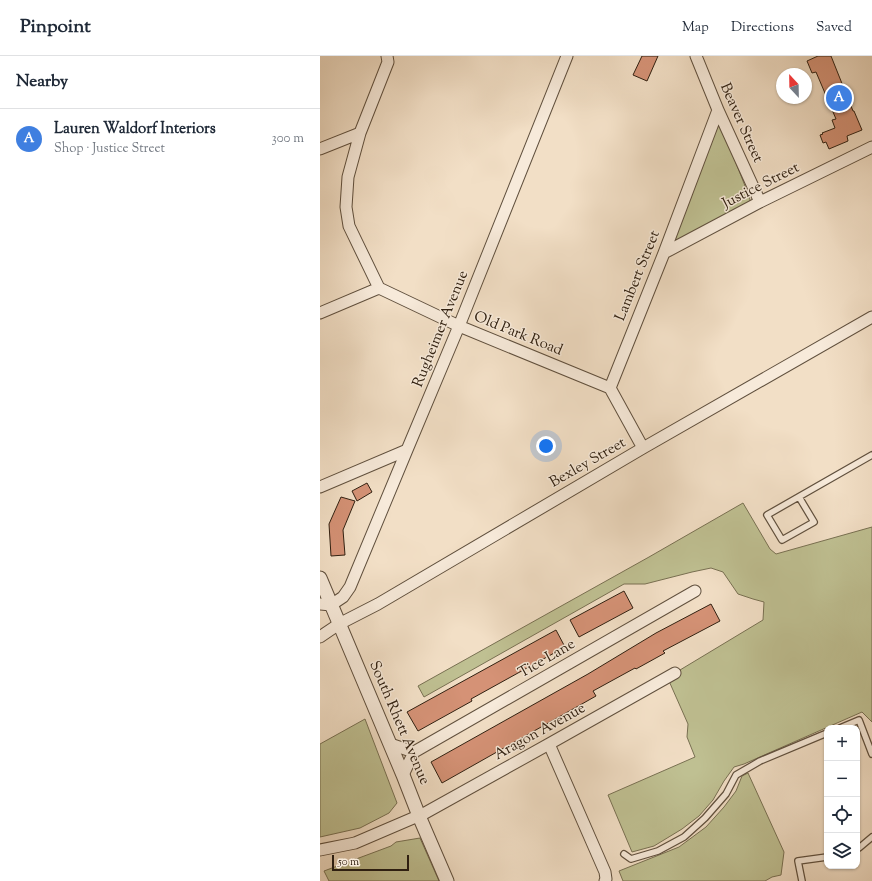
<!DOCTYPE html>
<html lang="en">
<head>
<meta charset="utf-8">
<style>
  :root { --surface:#fff; --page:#f6f6f7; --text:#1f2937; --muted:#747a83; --line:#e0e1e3; --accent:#d93025 }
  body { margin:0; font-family:"Sorts Mill Goudy",serif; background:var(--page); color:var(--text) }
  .controls { position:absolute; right:12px; bottom:12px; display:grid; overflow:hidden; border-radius:8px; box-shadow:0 1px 3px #0004 }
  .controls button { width:36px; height:36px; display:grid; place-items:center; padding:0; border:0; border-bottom:1px solid var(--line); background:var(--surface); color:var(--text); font:20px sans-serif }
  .compass { position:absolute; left:456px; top:12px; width:36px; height:36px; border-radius:50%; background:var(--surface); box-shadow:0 1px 3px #0004; rotate:338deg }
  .scale { position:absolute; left:12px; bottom:10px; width:77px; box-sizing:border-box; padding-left:4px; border:2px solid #302011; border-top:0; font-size:11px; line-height:14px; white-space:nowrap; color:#302011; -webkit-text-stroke:3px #f7eada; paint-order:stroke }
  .you { position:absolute; left:226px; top:390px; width:14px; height:14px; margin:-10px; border:3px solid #fff; border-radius:50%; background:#1a73e8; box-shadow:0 0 0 6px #1a73e833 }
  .badge { display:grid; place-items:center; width:26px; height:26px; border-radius:50%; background:var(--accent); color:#fff; font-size:13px; font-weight:700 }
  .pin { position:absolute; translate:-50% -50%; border:2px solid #fff; box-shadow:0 1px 4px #0006 }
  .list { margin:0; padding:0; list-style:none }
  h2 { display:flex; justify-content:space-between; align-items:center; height:52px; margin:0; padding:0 16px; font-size:17px }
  h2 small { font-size:13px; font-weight:400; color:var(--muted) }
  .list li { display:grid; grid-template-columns:26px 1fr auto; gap:12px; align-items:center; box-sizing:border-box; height:60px; padding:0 16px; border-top:1px solid var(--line) }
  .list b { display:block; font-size:15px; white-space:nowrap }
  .list p { margin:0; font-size:13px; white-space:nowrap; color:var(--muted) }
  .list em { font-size:13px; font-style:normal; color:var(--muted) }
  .icon { flex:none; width:22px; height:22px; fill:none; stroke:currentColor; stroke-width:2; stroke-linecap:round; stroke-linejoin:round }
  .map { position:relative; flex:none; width:552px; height:825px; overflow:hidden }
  header { display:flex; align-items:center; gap:24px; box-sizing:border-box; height:56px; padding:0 20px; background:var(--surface); border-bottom:1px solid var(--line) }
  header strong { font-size:19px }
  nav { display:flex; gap:22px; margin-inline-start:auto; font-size:14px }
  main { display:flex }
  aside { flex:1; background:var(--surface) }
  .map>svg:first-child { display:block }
  .green { fill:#bfc092; stroke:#787052 }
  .building { fill:#d59276; stroke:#302011 }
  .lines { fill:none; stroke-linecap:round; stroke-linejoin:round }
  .service-casing { stroke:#60503e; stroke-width:8 }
  .minor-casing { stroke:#60503e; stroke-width:13 }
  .tertiary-casing { stroke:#60503e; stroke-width:15 }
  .service { stroke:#f7eada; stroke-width:5.5 }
  .minor { stroke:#f7eada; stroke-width:11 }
  .tertiary { stroke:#f7eada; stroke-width:13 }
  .labels { text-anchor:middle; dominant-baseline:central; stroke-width:3; stroke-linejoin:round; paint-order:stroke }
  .street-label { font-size:15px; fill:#302011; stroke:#f7eada }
</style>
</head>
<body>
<header>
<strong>Pinpoint</strong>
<nav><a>Map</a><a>Directions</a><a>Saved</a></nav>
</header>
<main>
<aside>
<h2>Nearby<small></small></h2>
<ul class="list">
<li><span class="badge" style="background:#3f7fe0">A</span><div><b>Lauren Waldorf Interiors</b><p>Shop · Justice Street</p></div><em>300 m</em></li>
</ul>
</aside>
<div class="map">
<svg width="552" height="825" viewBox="0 0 552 825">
  <rect width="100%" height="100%" fill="#f2dfc6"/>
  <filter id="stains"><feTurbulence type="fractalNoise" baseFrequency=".005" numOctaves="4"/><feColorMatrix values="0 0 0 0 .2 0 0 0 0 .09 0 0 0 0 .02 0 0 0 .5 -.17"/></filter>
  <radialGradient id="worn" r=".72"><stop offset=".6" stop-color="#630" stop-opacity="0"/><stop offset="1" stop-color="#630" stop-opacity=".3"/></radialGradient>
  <path class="green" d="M399 64 429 140 430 144V147L354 187 353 181Z
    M423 447 450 493 456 498 552 471V666L542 656 424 708 414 711 404 725 393 744 379 760 362 773 334 790 312 796 288 739 375 701 367 681 368 668 349 625 355 617 443 564 444 546 433 543 418 538 403 516 391 512 372 516 325 528H304L104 641 98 630 329 501Z
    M45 663 77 747 69 757 40 772 0 781V688Z
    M428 717 464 796 461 819 452 821 445 825H303L299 815 359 791 386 771 404 751 416 735 422 720Z
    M100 782 119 825H9L4 815 71 790 76 786Z"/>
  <path class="building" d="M322 0H338L327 25 313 19Z
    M498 0H511L533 55H534L542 74 527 80 528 85 509 93 506 86 503 87 500 79 503 78 502 77 515 72 512 64 516 63 496 16 492 17 487 5Z
    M47 427 52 436 37 445 32 435Z
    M21 441 35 445 23 474 25 499 11 500 9 468Z
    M304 535 313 552 259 581 250 564Z
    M391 548 400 565 343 595 345 597 316 613 315 612 273 635 276 640 122 727 111 706 268 618 336 577Z
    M236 574 245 591 151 643 152 645 98 675 87 656Z"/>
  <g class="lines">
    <g class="service-casing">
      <path id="service" d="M479 441 494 466 462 484 447 459 552 399
        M520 672 539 664 552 698
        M537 792H539L552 781
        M304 798 311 803 338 795 364 781 385 762 406 738 416 719 440 705 507 677
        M482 825 478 805 507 801"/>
    </g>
    <g class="minor-casing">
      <path id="minor" d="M67 0 68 6 40 77 28 121 26 151 29 170 59 232 139 270 290 332
        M376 0 398 54 440 146
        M0 93 40 77
        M344 197 440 146 552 91
        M0 257 59 232
        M323 392 290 332 344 197 398 54
        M0 431 87 394
        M0 548 11 549 23 541 30 531 87 394 139 270 247 0
        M0 581 19 568 58 548 323 392 552 261
        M70 688 94 696
        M229 688 285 816 286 823 285 825
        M94 696 375 535
        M83 719 94 696
        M0 794 35 787 105 757 229 688 355 617"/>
    </g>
    <g class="tertiary-casing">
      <path id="tertiary" d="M0 522 83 719 99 760 127 825"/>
    </g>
    <use href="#service" class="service"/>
    <use href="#minor" class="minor"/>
    <use href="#tertiary" class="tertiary"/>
  </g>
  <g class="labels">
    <g class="street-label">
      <text transform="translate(421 67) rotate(66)">Beaver Street</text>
      <text transform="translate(441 130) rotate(-27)">Justice Street</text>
      <text transform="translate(318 220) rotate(-68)">Lambert Street</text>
      <text transform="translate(121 273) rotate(-68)">Rugheimer Avenue</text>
      <text transform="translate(198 278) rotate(22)">Old Park Road</text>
      <text transform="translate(268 407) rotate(-30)">Bexley Street</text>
      <text transform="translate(227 603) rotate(-30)">Tice Lane</text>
      <text transform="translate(79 667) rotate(67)">South Rhett Avenue</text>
      <text transform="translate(220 676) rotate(-29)">Aragon Avenue</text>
    </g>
  </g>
  <rect width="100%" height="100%" filter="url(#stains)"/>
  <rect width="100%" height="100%" fill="url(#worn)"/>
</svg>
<div class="controls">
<button>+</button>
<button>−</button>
<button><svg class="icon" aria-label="locate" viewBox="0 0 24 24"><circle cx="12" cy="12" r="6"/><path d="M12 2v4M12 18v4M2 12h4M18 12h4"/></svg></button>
<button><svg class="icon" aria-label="layers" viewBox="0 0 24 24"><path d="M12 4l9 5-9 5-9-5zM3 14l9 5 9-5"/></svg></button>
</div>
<svg class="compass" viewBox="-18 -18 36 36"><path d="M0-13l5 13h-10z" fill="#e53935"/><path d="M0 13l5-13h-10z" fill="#747a83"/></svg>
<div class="scale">50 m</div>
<div class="you"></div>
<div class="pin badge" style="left:519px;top:42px;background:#3f7fe0">A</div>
</div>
</main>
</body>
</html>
